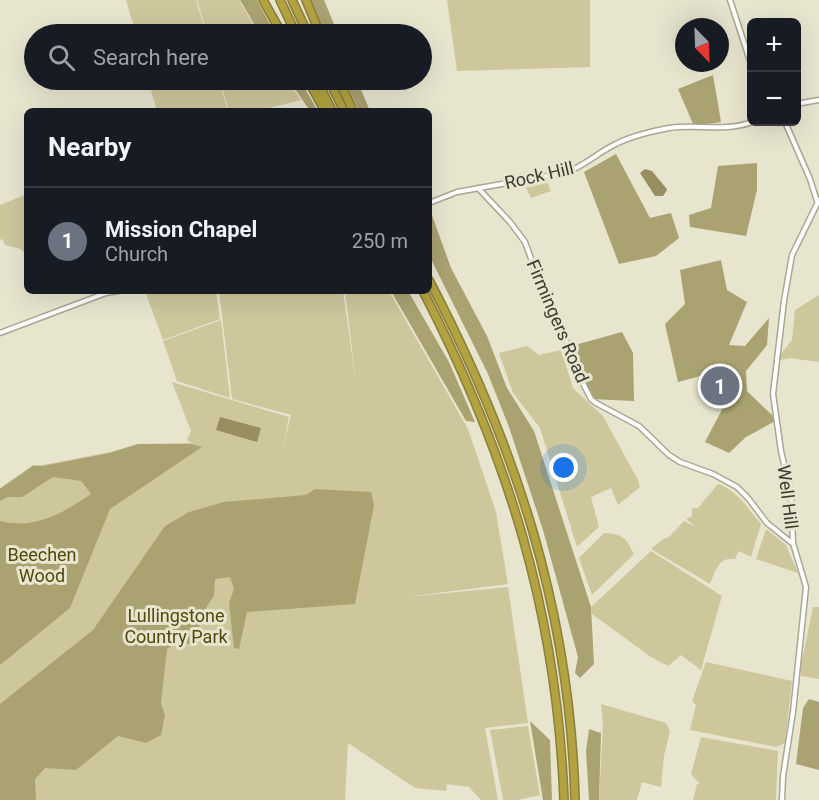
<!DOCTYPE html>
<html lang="en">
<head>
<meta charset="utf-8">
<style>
  :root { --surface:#171b24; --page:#20242c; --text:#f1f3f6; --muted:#9ea1a6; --line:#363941; --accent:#7c3aed }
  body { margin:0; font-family:Roboto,sans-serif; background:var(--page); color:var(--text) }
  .controls { position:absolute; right:18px; top:18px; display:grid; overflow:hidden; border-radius:9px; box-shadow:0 6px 24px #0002 }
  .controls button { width:54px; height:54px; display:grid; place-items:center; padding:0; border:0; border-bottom:2px solid var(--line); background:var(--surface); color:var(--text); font:30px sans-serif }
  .compass { position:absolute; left:675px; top:18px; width:54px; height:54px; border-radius:50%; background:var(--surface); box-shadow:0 6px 24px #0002; rotate:157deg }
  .you { position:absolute; left:564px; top:468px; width:21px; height:21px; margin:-15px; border:4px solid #fff; border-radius:50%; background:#1a73e8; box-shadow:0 0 0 9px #1a73e833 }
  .badge { display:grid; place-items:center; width:39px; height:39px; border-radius:50%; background:var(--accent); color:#fff; font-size:20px; font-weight:700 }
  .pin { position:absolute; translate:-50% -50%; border:3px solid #fff; box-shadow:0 2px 6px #0006 }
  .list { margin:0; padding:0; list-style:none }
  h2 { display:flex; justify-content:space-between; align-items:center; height:78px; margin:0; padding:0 24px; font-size:26px }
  h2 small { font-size:20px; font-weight:400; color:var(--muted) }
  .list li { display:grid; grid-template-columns:39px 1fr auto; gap:18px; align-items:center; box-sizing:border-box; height:108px; padding:0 24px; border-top:2px solid var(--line) }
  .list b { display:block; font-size:22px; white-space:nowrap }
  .list p { margin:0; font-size:20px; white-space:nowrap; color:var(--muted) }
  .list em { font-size:20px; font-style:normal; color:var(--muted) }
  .icon { flex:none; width:33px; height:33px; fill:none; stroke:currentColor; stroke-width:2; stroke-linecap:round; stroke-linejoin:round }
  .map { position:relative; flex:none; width:819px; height:800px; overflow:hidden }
  .search { position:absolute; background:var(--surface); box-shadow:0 6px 24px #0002; left:24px; top:24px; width:408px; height:66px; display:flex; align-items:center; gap:15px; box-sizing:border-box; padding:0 21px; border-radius:33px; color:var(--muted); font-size:22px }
  .panel { position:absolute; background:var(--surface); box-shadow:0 6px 24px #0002; left:24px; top:108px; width:408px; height:186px; border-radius:9px }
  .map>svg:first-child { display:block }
  .green { fill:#cec79c }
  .forest { fill:#aaa271 }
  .water { fill:#978f5f }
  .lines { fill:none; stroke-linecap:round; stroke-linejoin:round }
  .minor-casing { stroke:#aaa792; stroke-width:7 }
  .motorway-casing { stroke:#8a7f3b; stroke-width:10 }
  .minor { stroke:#fff; stroke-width:4 }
  .motorway { stroke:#b3a340; stroke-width:7 }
  .labels { text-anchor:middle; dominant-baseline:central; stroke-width:6; stroke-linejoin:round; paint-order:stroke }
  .street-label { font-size:18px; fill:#3d3c33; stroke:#e8e5cf }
  .park-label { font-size:18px; fill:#52490a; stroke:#e8e5cf }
</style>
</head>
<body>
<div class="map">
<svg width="819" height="800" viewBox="0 0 819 800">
  <rect width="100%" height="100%" fill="#e8e5cf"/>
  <path class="green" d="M126 0H196L206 34H136Z
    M197 0H239L259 34H207Z
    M447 0H590V67L457 71Z
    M148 80H219L228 111H157Z
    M220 80H287L301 100 258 111H229Z
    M548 183 551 191 531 198 526 187Z
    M27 194V256L21 249 5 245 3 240 0 239V205Z
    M145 291H216L220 319 163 340Z
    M219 291H343L356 383 345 291H389L468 429 496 512 508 584 406 597 508 587 528 723 485 728 498 800H481L469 787 447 784 446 791 415 788 348 743 345 800H0V488L33 465H43L110 452 138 444 191 443 187 440 191 431 172 382 289 417 283 448 291 415 232 399Z
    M819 295V362L789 358 780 360V355L792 340 795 310Z
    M221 320 230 398 177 381 163 341Z
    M527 346 539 355 561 350 573 388 603 416 638 480 640 487 618 505 611 488 591 497 599 527 577 547 540 428 513 393 499 353Z
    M718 484C737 490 748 509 761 524L751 557 739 551 735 559C718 557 716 571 710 584L651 549 663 539 669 537 684 521 696 527 686 519 692 516V508H698Z
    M766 529 786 545 798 573 756 559Z
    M604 533C623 534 626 538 634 554L592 595 579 558Z
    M651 551 722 596 701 670 681 655 668 666 651 657 592 614 591 607Z
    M813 607H819V679L801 676 800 670Z
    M706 662 792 681 785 743 776 747 690 730 696 705 692 701Z
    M601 704 666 723 670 731 664 756 661 787 642 782 637 800H599L603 725Z
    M528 726 540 795 517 800H503L490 730Z
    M701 737 778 751 776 800H693L697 784H700L691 774Z"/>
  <path class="forest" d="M240 0H257L275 34H260Z
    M310 0H324L338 34H324Z
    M713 75 721 122 694 126 678 89Z
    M289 80H300L318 111H310Z
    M344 80H357L370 111H359Z
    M616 154 650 218 671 213 679 238 656 256 619 264 584 172Z
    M757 163V190L746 236 690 227 689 215 711 208 718 166Z
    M429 207 451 268 487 336 507 388 534 431 591 607 594 664 580 678 575 673 578 657 543 530 509 427 488 374 429 255Z
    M721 260 727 290 747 302 729 345 745 346 769 318 767 345 746 371 747 391 777 420 746 437 729 453 705 442 736 383 716 372 678 382 665 324 685 304 680 270Z
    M391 291H408L449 362 475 422 466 421Z
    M622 332 633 353 634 401 591 399 572 359 575 345Z
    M138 444H191L202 447 110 509 70 608 0 665V521C35 530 63 513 91 494L81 481 53 477 22 497H8L0 501V489L33 466H43L110 453Z
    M315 489 371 492 374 505 355 604 247 612 239 649 234 648 229 603 234 589 230 577 215 579 214 595 200 618 197 645 177 642 167 649 161 703 165 715 161 735 146 743 118 736 76 770 45 768 35 779 36 800H0V704L93 630 165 526 189 512 224 502 306 495Z
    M809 699 819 702V770L796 764 803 708Z
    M530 721 550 740 552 800H543Z
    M589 729 601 733 599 800H589L586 751Z"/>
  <path class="water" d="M645 169 652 171 666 188 667 190 663 196H655L640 173Z
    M220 417 261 428 257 442 216 430Z"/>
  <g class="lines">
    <g class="minor-casing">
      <path id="minor" d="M730 0 752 67
        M796 104 819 100
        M785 122 810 179 817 201
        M478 188 510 222 525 242 541 286 563 330 574 366 591 399 596 403 639 426 669 455 680 462 713 474 737 487 748 498 767 523 792 543
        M429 203 457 192 564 173C584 167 598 152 616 144 631 136 653 131 669 128 696 124 726 132 752 122
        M0 333 106 293 118 291
        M782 800 783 776 793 712 806 587 793 543 791 495 781 451 773 394 784 301 792 255 819 200"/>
    </g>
    <g class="motorway-casing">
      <path id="motorway" d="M263 0 282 34
        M280 0 296 34
        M292 0 308 34
        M306 0 320 34
        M308 80 325 111
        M317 80 332 111
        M329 80 344 111
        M339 80 353 111
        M429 280C516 446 570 610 575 800
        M423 291C508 456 557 613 564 800"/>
    </g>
    <use href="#minor" class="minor"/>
    <use href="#motorway" class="motorway"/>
  </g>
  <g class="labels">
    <g class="street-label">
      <text transform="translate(539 175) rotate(-13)">Rock Hill</text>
      <text transform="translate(558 321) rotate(67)">Firmingers Road</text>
      <text transform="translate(788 497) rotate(83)">Well Hill</text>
    </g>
    <g class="park-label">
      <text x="42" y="554">Beechen<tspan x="42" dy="21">Wood</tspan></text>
      <text x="176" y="615">Lullingstone<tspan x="176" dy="21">Country Park</tspan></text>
    </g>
  </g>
</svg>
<div class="controls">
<button>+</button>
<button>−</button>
</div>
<svg class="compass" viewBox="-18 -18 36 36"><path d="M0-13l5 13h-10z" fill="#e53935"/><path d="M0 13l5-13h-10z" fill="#9ea1a6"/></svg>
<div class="you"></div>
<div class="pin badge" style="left:720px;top:386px;background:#6b7280">1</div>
<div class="search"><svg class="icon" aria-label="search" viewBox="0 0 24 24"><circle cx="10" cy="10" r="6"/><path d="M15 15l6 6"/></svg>Search here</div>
<section class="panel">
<h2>Nearby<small></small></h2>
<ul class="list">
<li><span class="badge" style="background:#6b7280">1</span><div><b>Mission Chapel</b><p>Church</p></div><em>250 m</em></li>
</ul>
</section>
</div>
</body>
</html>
